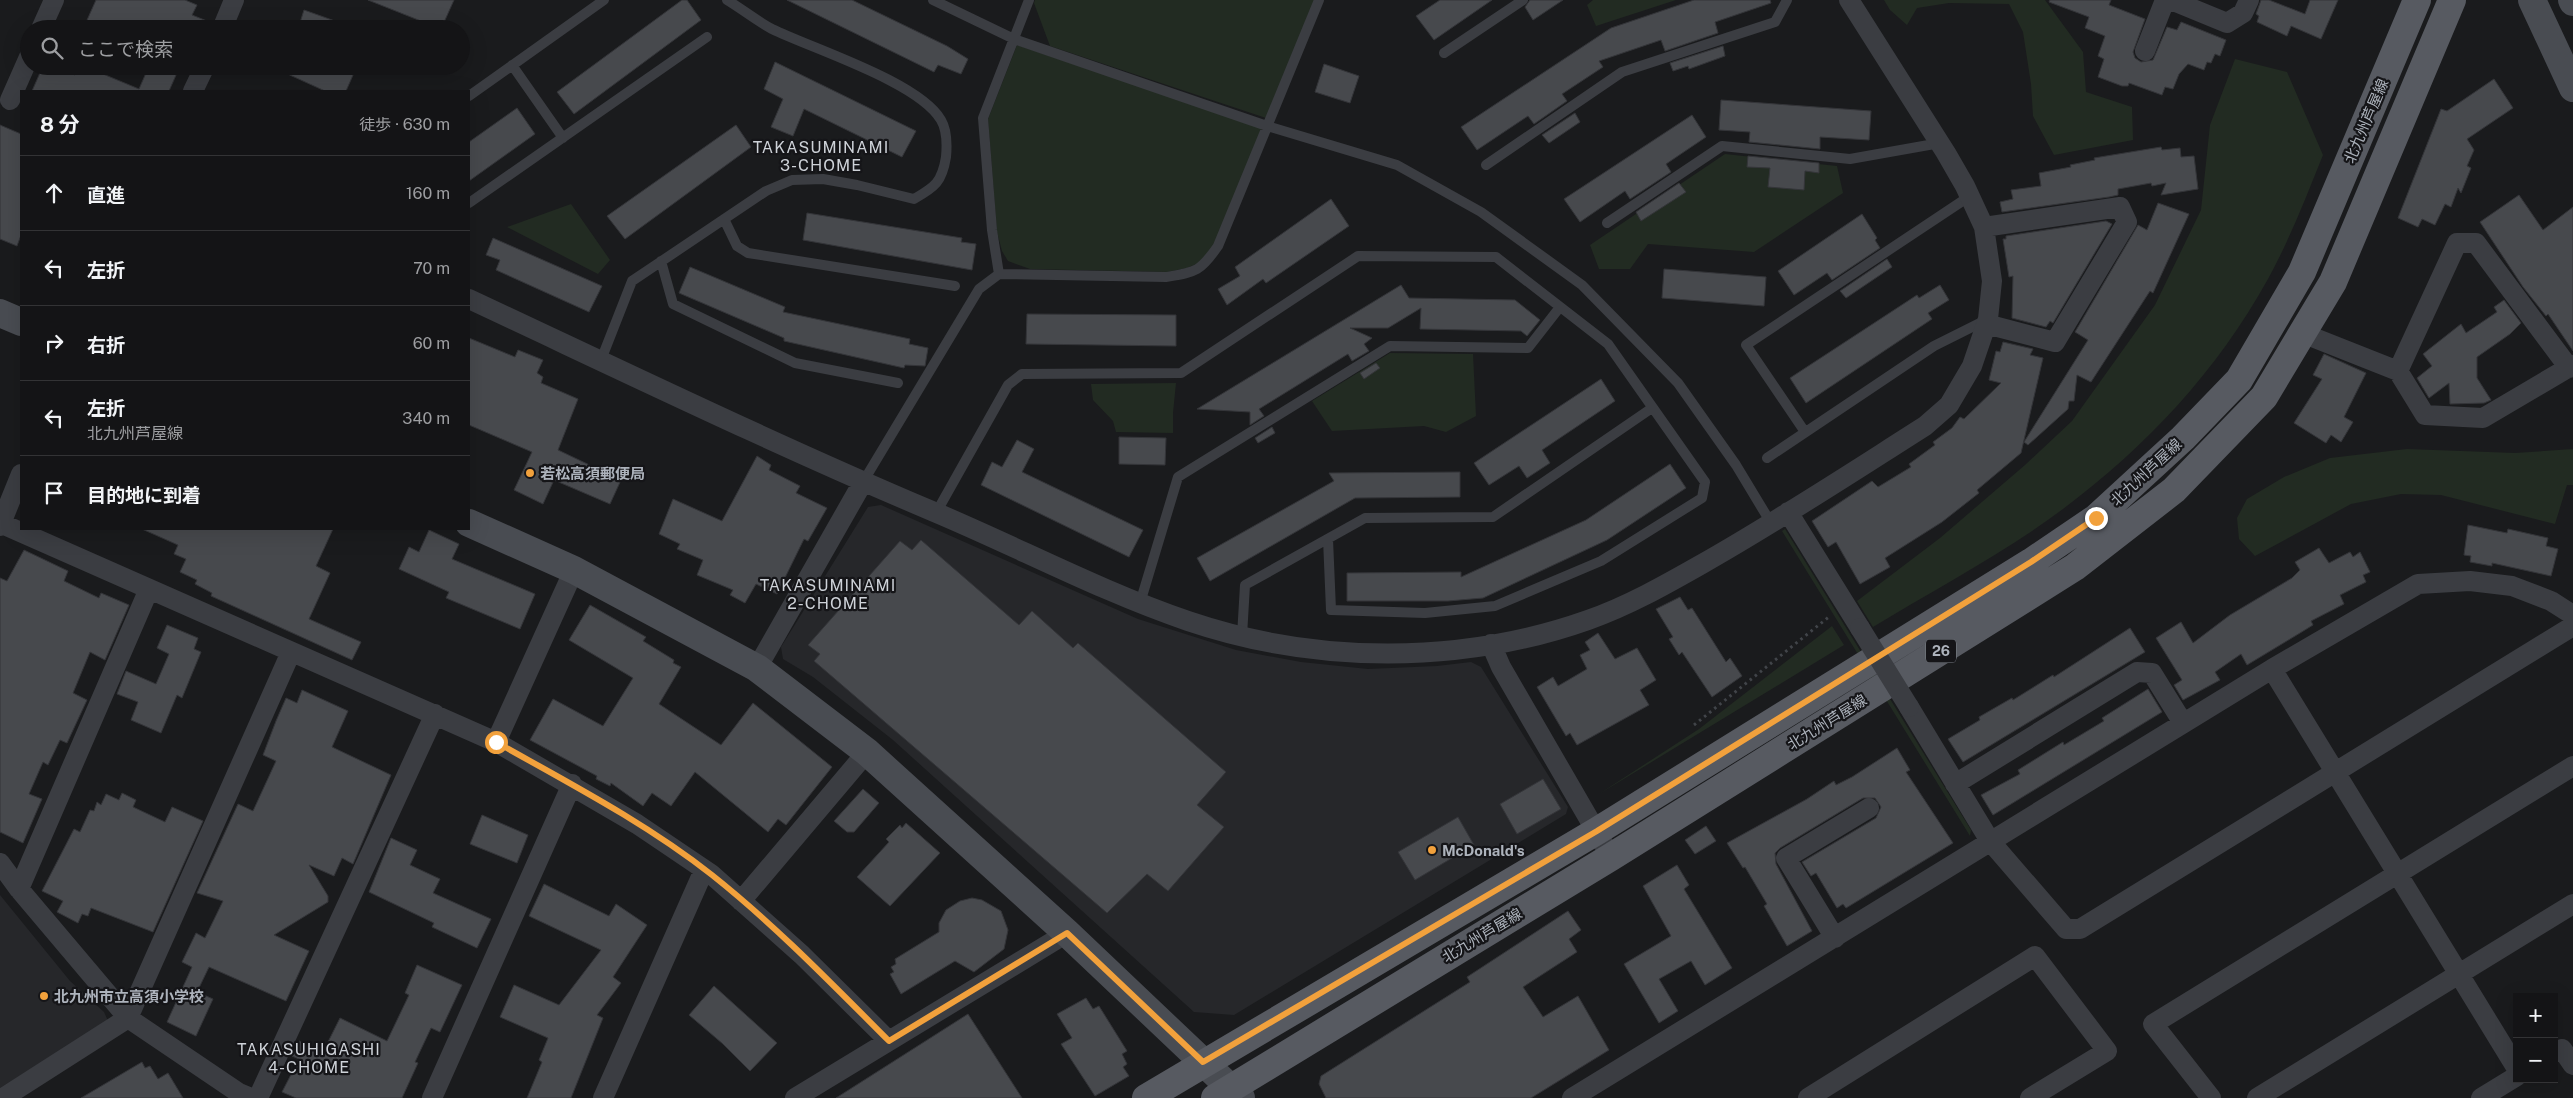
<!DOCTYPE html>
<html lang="ja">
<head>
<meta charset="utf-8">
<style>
  :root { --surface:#141416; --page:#1d1d1f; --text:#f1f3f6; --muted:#9d9ea1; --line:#333335 }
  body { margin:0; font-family:"Public Sans","Noto Sans JP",sans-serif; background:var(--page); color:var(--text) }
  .controls { position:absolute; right:15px; bottom:15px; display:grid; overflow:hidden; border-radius:0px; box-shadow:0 5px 20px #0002 }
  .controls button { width:45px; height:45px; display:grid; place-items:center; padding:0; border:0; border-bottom:1px solid var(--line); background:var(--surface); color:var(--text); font:25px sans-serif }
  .stop { position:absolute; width:15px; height:15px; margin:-11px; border:4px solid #f2a13c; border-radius:50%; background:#fff }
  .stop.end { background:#f2a13c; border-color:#fff; box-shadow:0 1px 5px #0008 }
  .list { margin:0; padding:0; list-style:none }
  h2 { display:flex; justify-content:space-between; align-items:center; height:65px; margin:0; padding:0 20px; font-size:21px }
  h2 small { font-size:16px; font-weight:400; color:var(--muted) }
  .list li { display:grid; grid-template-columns:32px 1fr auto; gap:15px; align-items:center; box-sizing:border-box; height:75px; padding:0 20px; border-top:1px solid var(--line) }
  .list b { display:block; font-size:19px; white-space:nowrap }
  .list p { margin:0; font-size:16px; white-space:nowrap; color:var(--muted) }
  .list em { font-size:16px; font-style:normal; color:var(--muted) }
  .icon { flex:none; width:28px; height:28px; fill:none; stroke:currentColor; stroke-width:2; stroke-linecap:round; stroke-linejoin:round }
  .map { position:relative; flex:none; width:2573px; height:1098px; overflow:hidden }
  .search { position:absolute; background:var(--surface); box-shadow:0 5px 20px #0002; left:20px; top:20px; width:450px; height:55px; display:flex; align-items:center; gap:12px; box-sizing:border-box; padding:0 18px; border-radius:28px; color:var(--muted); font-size:19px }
  .panel { position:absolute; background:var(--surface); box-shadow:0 5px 20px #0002; left:20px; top:90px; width:450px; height:440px; border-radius:0px }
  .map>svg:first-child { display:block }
  .built { fill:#26272a }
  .green { fill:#222b22 }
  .building { fill:#47494d; stroke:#343539 }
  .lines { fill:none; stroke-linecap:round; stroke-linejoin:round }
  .path { stroke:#414449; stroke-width:3; stroke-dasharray:2.5 4; stroke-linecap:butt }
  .lane { stroke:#3b3d42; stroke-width:10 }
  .street { stroke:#3b3d42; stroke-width:20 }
  .secondary { stroke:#494c52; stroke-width:28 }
  .primary { stroke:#575a61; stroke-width:28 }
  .street-bridge { stroke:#3b3d42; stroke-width:20 }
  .route { stroke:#f2a13c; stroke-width:6 }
  .poi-dot { fill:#f2a13c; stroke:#151518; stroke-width:2 }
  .labels { text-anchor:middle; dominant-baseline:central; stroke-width:4.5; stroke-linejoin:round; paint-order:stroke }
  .shield { fill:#151518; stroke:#7f848b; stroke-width:1 }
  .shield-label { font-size:14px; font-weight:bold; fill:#adb3bc }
  .street-label { font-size:15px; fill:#adb3bc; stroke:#151518 }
  .poi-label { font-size:15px; font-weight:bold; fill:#adb3bc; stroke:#151518; text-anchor:start }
  .neighbourhood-label { font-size:16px; letter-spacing:1px; fill:#ced2d8; stroke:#151518 }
</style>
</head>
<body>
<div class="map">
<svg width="2573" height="1098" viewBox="0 0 2573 1098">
  <rect width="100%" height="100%" fill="#1a1b1d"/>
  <path class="built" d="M881 505 1138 619 1236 650 1301 662 1368 669 1437 666 1471 662 1481 667 1568 807 1566 814 1234 1015 1194 1012 893 740 813 677 783 659 781 647 868 507Z
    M0 895 70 981 104 1012 108 1021 0 1088Z"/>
  <path class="green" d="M1035 0H1315L1266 118 1050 46 1034 3Z
    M1593 0H1676L1596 26 1587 5Z
    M1884 0H2045L2083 52 2086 92 2132 107 2133 140 2054 155 2033 116 2031 84 2023 32 2009 4 1949 3 1917 8 1907 25 1890 10Z
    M1017 45 1262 128 1215 243 1201 262 1187 268 1167 272 1030 269 1008 261 1002 251 997 232 988 119Z
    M2235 59 2287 72 2323 155C2306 197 2290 239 2268 279 2217 371 2147 446 2063 509 2006 552 1935 589 1873 627L1857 601 1940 538 2025 465 2072 421 2155 305 2201 210 2210 125Z
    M1725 154 1837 166 1843 193 1754 252 1648 244 1630 269H1599L1590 245Z
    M571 204 610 260 598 274 507 227Z
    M1390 353 1473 354 1476 416 1446 432 1424 426 1332 431 1312 401Z
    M1176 383 1173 413V433L1116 432 1113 421 1093 400 1091 384Z
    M2407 449 2515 453 2573 449V485H2567L2555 524 2441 495 2401 494 2351 504 2255 556 2239 539 2237 518 2247 499 2284 477 2330 458Z
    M1785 529 1971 830 1970 836 1782 531Z
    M1832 626 1844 645 1599 794 1699 729Z"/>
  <path class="building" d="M96 0H185L197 5 192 15 212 23 210 29H83Z
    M368 0H454L441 29Z
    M682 0H687L701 20 574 114 557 92Z
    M787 0H852L947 46 968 59 961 74 938 65 934 72Z
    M1440 0H1492L1434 40 1416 16Z
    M1530 0H1563L1533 20 1525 7Z
    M1694 0H1770L1771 3 1715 22 1718 33 1665 51 1661 40 1599 61 1603 67 1562 94 1567 101 1534 124 1528 116 1477 150 1461 127 1611 28Z
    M2050 0H2111L2109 5 2145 19 2133 52 2135 58 2141 62 2153 60 2167 27 2177 30 2181 22 2226 40 2220 56 2215 54 2211 63 2207 62 2204 70 2188 64 2179 74 2173 89 2165 87 2162 95 2129 83 2128 86H2122L2098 77 2104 59 2098 56 2105 36 2085 28 2089 17 2049 2Z
    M2261 0H2269L2305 14 2310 0H2338L2321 39 2291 26 2287 36 2257 22 2259 16 2256 14Z
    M304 10 349 26V29H298Z
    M1723 46 1725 56 1689 69 1688 66 1673 71 1670 63Z
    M775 62 916 131 902 157 804 109 793 136 771 127 783 99 764 89Z
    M1324 64 1359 76 1350 103 1315 92Z
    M43 66H54L75 75 79 66H107L103 74 139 89 149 66H180L169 91H32Z
    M270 66H357L346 91H325Z
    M2494 79 2513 108 2467 139 2474 150 2467 166 2471 168 2461 193 2458 188 2451 207 2445 204 2435 225 2422 219 2418 227 2398 218 2441 109 2447 111Z
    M1721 100 1871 111 1869 140 1820 137V149L1749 142 1750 132 1719 130Z
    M517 108 535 134 469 181V142Z
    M1575 113 1580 122 1549 143 1542 135Z
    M1692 115 1706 137 1666 164 1671 172 1630 199 1625 191 1580 222 1564 199Z
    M0 125 21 134V235L17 246 0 239Z
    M736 125 751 147 625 239 607 216Z
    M2161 147 2162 150 2180 148 2181 157 2194 156 2198 189 2161 195 2166 183 2152 186 2151 183 2118 189V195L2109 197 2002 212 2000 202 2013 199 2011 190 2041 186 2039 173 2071 167 2070 165 2095 160 2094 158Z
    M1748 156 1819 163V173L1805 171 1804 190 1768 187 1770 168 1747 167Z
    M1679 183 1686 192 1641 221 1636 212Z
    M2519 195 2543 230 2573 207V351L2548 314 2546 316 2523 287 2480 222Z
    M1331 199 1349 226 1266 283 1263 279 1227 305 1218 289 1240 276 1235 267Z
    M2158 203 2189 214 2153 293 2150 291 2091 382 2077 375 2074 401H2069L2068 409 2028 445 2024 442 2088 340 2075 332 2138 225 2147 230Z
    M807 213 962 238 961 242 976 244 972 270 803 240Z
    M1862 214 1877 238 1875 240 1880 248 1832 280 1827 273 1794 295 1778 271Z
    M2106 221 2112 224 2053 323 2050 321 2046 327 2012 318 2013 276 2009 277 2003 239H2006V236Z
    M493 238 602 286 589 312 496 270 500 260 486 255Z
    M1887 259 1892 267 1846 298 1840 291Z
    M690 267 785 307 783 312 910 339 909 344 928 348 925 366 905 365 904 368 784 341V338L679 293Z
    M1664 269 1766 277 1764 306 1662 298Z
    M1401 285 1409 298 1515 300 1540 320 1527 336 1521 331 1420 329 1421 308 1388 328H1350L1372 338 1364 344 1369 351 1352 361 1348 354 1259 409 1264 416 1250 425V412L1197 409Z
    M1940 285 1949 300 1928 313 1932 319 1806 403 1790 378 1917 295 1919 298Z
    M2504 300 2521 323 2510 334 2477 357V378L2491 400 2484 403 2450 404 2449 383 2429 398 2417 378 2432 366 2423 354 2461 324 2466 333 2497 312 2494 307Z
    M1027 314 1176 315V346L1026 344Z
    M469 338 515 357 518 350 543 360 537 373 543 377 541 383 578 399 558 450 621 480 610 504 554 480 543 504 514 490 532 452 469 425Z
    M2003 342 2033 349 2030 355 2043 358 2021 453 1977 490 1979 493 1942 522 1885 558 1890 567 1860 584 1836 542 1828 547 1812 521 1872 481 1878 487 1911 467 1909 464 1935 445 1933 442 1952 428 1960 417 1964 419 2001 383 1989 380 1996 351 2000 352Z
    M2324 354 2366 373 2344 417 2353 422 2341 442 2331 435 2326 443 2294 423 2322 379 2313 375Z
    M1376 363 1380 368 1364 379 1360 373Z
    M1601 379 1615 401 1542 450 1550 463 1527 478 1519 466 1489 485 1474 463Z
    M1272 427 1275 433 1258 443 1255 438Z
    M1119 437 1166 438 1165 465 1119 464Z
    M1017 440 1034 449 1022 472 1143 530 1129 557 981 485 992 462 1002 467Z
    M757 456 771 465 769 470 800 486 796 493 827 508 808 541 804 539 777 594 756 584 745 603 730 595 733 590 697 575 703 560 677 549 680 544 659 534 673 499 722 521Z
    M1670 464 1686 488 1607 540 1483 598 1448 601H1347V573L1461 572V577L1586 520Z
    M1460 472V497L1355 498 1210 581 1197 558 1334 481 1329 473Z
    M2468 525 2507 533 2508 529 2548 538 2546 546 2558 549 2551 576 2492 563V566L2470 562 2471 556 2464 555Z
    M142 529H333L316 566 330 573 309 619 361 642 352 660 211 596 212 593 195 584 197 580 180 572 186 559 174 554 178 545Z
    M429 530 459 544 452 559 535 594 520 629 446 598 449 592 399 569 409 547 419 552Z
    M921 540 1019 625 1032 611 1073 648 1078 643 1226 772 1197 805 1224 827 1168 891 1147 874 1107 913 814 661 820 654 808 645 900 541 912 550Z
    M2319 548 2329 563 2350 552 2353 557 2360 552 2370 572 2363 575 2366 582 2340 595 2344 604 2311 621 2313 625 2300 633 2247 665 2241 654 2215 672 2220 680 2183 700 2174 685 2182 680 2156 638 2181 622 2193 643 2230 615 2292 578 2300 570 2295 562Z
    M24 550 68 571 64 581 99 598 101 593 129 605 105 660 90 652 73 693 87 700 67 743 60 740 48 765 43 762 29 794 42 799 23 843 0 832V578L7 581Z
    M1680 597 1688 610 1692 608 1726 662 1730 658 1742 676 1712 697 1682 652 1679 655 1669 639 1673 637 1656 609Z
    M590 605 646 637 643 641 674 660 673 663 681 667 659 704 721 745 753 703 832 767 786 825 778 819 768 832 695 772 671 806 652 793 643 806 611 783 610 786 596 779 597 776 530 740 553 699 603 726 633 678 569 640Z
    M167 625 198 638 194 649 201 652 182 698 177 695 161 733 131 720 138 702 117 694 126 671 156 684 169 654 157 648Z
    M2130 628 2145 652 1963 762 1948 739 1980 720 1979 717 2012 698 2013 700 2053 675 2054 677Z
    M1598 633 1615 659 1637 648 1656 680 1640 690 1649 705 1577 745 1570 733 1566 736 1537 687 1553 677 1558 686 1587 669 1580 655 1590 650 1585 642Z
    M2148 689 2162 712 1993 815 1981 795 2020 774 2018 770 2063 742 2064 745 2104 721 2102 718Z
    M302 690 348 711 332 747 391 775 353 864 342 858 334 876 309 865 328 896V902L274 935 309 951 286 1001 209 967 197 992 213 999 196 1036 167 1022 192 967 182 962 196 933 205 938 223 901 197 893 238 804 253 811 276 761 263 755 276 721 286 698 297 703Z
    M1897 748 1910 770 1906 772 1953 843 1846 908 1843 904 1837 908 1816 873 1811 876 1802 862 1876 818 1881 807 1875 798H1863L1780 848 1775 853 1776 864 1812 931 1787 946 1764 906 1767 904 1745 867 1743 868 1727 843 1807 799 1834 781 1836 785 1852 777Z
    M1543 779 1561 809 1517 834 1500 804Z
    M863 789 879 803 854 832H847L834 821Z
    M122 793 136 800 133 807 165 822 172 807 203 821 153 932 91 908 88 916 82 914 78 923 57 912 63 901 42 891 74 829 80 832 90 810 94 811 97 802 101 805 106 794 119 800Z
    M482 815 528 835 517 863 470 844Z
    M1458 817 1474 845 1415 880 1398 852Z
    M906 823 940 853 890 906 857 877 889 842 886 839 900 825 902 828Z
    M1706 826 1716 841 1695 854 1685 840Z
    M391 838 417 850 410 865 440 879 433 893 491 919 477 948 432 927 434 923 369 892Z
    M1677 865 1689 885 1684 889 1732 968 1705 985 1691 961 1659 979 1678 1011 1659 1023 1624 964 1671 936 1643 886Z
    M544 884 609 916 616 904 647 925 613 977 621 983 597 1015 603 1018 571 1098H527L542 1062 539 1060 548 1038 500 1017 514 985 559 1005 601 950 529 916Z
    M972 898 982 900 1001 911 1008 930 1004 949 974 972 955 961 901 994 890 974 894 972 891 967 896 964 895 959 939 932V923L946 910 960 901Z
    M1568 911 1581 930 1569 939 1577 952 1523 987 1543 1017 1578 996 1609 1050 1531 1098H1326L1319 1084 1321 1076 1470 982 1467 977Z
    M417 965 462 985 440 1032 431 1028 415 1062 418 1063 402 1098H296L282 1092 299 1059 292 1056 299 1041 323 1052 340 1018 387 1041 409 995 405 993Z
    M714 986 777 1043 750 1071 723 1044 689 1015Z
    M1086 998 1093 1009 1099 1006 1127 1051 1122 1054 1127 1064 1123 1067 1129 1076 1095 1096 1061 1044 1072 1038 1057 1014Z
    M968 1014 1022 1098H836Z
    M142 1062 145 1068 150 1066 158 1079 168 1073 183 1098H81Z"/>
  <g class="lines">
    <path class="path" d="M1694 725 1830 616"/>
    <path class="lane" d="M933 0 1014 39 1267 126 1397 165 1481 212 1582 285 1678 383 1736 465 1771 523
      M1444 53 1523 0
      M512 65 563 138
      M469 96 604 0
      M1486 165 1622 72 1775 22 1787 0
      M469 203 707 37
      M724 219 737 246 748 253 955 286
      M1607 223 1722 146 1850 159 1940 143
      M661 261 673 304 795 363 898 383
      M999 274 992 230 983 118 1029 0
      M601 360 632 281 766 191 792 180 823 179 857 185 914 199C935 187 942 182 946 157 947 146 947 130 941 120 919 82 813 49 772 29 757 21 742 9 727 0
      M1805 432 1746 345 1970 196
      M1767 458 1934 346 1988 319
      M863 482 979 289 999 274 1166 277C1196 272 1200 272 1218 246L1319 0
      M936 513 1008 385 1022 374 1181 373 1358 256 1496 257 1608 344 1705 482 1702 498 1601 561 1495 606 1425 613 1331 610 1328 539
      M1140 603 1178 477 1390 346 1528 348 1560 307
      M1242 636 1245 585 1365 518 1493 517 1652 408"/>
    <path class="street" d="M2171 0 2227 23 2243 13 2249 0
      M41 29 54 0
      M222 29 234 0
      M2145 51 2165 0
      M193 91 205 66
      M10 100 29 57
      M1984 227 2120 207 2127 222 2055 342 1986 324
      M469 299C623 371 776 445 932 511 1018 547 1100 591 1188 621 1315 664 1461 665 1588 620 1628 606 1665 585 1702 564 1778 521 1851 473 1925 426L1949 405 1972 366 1988 319 1992 281 1984 227 1965 186 1946 153 1849 0
      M2302 333 2398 371
      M2569 368 2476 243H2457L2398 371 2425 415 2483 418 2573 365
      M1788 512 1860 628
      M0 523 496 742 637 824 711 874 802 955 889 1041
      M0 526 21 474
      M1491 644 1501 667 1611 857
      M757 668 863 482
      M2272 669 2517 1069
      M1909 707 1990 841 2066 929H2080L2573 626
      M496 742 574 570
      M1955 784 2137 672 2152 673 2183 723
      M0 863 19 889 128 1018 239 1093 251 1098
      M19 889 149 589
      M741 901 867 752
      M1835 938 1786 858 1869 808
      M2554 1053 2562 1049 2573 1065
      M3 1098 128 1018 291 652
      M258 1098 435 714
      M432 1098 572 784
      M603 1098 704 870
      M795 1098 1067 933
      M1572 1098 2272 669 2418 584 2470 581 2512 586 2551 601 2573 615
      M1808 1098 2035 956 2107 1051 2030 1098
      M2211 1098 2153 1024 2573 766
      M2257 1098 2573 904
      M2481 1098 2517 1076"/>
    <path class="secondary" d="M2532 0 2573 88
      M2572 0 2573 2
      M0 313 21 322
      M469 523 574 570 757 668 867 752 1067 933 1241 1098"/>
    <path class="primary" d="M1146 1098 1597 831 2031 562 2096 518 2183 438 2239 380 2302 272 2417 0
      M1215 1098 1611 857 2075 567 2174 490 2264 397 2333 282 2452 0"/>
    <path class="street-bridge" d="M1860 628 1909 707"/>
  </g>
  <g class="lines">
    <path class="route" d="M496 742C569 783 646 823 712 875 775 925 832 984 889 1041L1067 933 1203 1062 1597 831 2031 562 2096 518"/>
  </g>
  <g class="poi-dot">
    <circle cx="530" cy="473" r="5"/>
    <circle cx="1432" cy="850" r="5"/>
    <circle cx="44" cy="996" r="5"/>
  </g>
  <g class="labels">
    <rect class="shield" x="1926" y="639.5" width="30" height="23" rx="4"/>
    <g class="shield-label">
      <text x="1941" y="651">26</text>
    </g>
    <g class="street-label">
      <text transform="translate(2366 121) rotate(-67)">北九州芦屋線</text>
      <text transform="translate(2146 472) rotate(-43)">北九州芦屋線</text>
      <text transform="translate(1827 722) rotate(-32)">北九州芦屋線</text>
      <text transform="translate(1482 935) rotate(-31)">北九州芦屋線</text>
    </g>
    <g class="poi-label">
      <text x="540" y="473">若松高須郵便局</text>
      <text x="1442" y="850">McDonald's</text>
      <text x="54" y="996">北九州市立高須小学校</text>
    </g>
    <g class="neighbourhood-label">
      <text x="821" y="147">TAKASUMINAMI<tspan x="821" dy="18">3-CHOME</tspan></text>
      <text x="828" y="585">TAKASUMINAMI<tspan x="828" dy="18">2-CHOME</tspan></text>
      <text x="309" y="1049">TAKASUHIGASHI<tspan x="309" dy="18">4-CHOME</tspan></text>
    </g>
  </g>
</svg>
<div class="controls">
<button>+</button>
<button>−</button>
</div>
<div class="stop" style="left:496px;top:742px"></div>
<div class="stop end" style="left:2096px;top:518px"></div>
<div class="search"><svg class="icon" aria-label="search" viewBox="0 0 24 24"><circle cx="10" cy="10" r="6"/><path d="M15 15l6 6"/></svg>ここで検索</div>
<section class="panel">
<h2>8 分<small>徒歩 · 630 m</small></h2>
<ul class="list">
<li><svg class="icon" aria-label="ahead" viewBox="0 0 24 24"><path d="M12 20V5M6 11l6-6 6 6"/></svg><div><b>直進</b></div><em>160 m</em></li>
<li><svg class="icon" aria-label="left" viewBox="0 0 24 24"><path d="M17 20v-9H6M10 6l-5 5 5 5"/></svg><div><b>左折</b></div><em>70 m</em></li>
<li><svg class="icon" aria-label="right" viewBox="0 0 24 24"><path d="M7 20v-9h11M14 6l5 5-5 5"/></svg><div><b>右折</b></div><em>60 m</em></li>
<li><svg class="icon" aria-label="left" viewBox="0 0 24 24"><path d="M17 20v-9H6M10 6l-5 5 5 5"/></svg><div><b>左折</b><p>北九州芦屋線</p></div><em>340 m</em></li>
<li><svg class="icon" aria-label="arrive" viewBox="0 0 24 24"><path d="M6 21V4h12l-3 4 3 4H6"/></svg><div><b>目的地に到着</b></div></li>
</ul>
</section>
</div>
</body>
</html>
